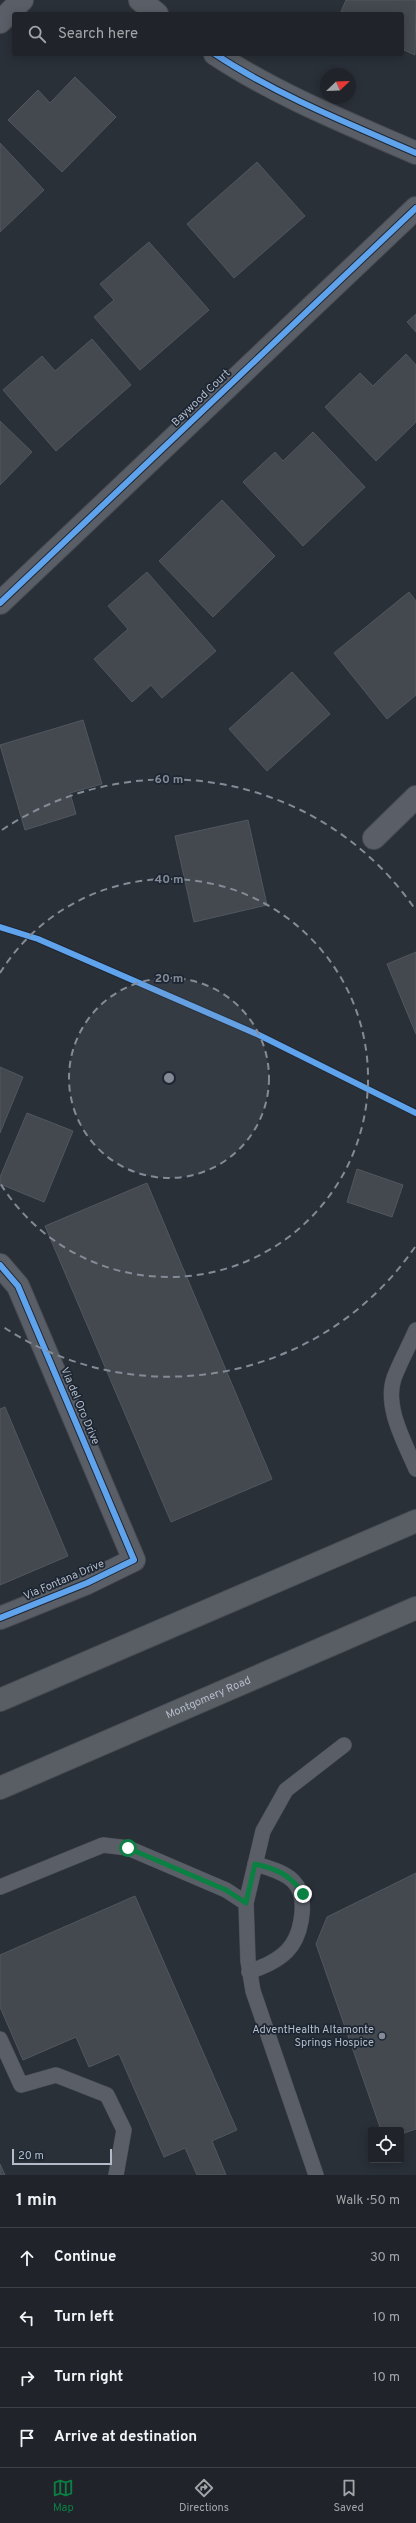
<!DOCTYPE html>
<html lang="en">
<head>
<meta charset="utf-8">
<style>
  :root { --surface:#20242a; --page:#2d3036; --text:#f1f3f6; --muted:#a2a4a8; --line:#3d4147; --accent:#0b8043 }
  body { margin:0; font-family:Overpass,sans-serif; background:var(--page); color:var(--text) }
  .controls { position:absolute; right:12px; bottom:12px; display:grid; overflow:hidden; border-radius:4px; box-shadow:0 2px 10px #0003 }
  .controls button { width:36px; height:36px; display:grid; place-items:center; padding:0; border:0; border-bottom:1px solid var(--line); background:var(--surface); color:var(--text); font:20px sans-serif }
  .compass { position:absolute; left:320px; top:68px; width:36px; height:36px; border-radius:50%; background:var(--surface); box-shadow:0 2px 10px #0003; rotate:67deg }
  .scale { position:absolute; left:12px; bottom:10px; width:100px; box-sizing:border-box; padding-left:4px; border:2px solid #b4bcc9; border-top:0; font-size:11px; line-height:14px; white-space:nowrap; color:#b4bcc9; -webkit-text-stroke:3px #1d2633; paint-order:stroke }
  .stop { position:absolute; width:12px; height:12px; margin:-9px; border:3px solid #0b8043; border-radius:50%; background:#fff }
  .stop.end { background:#0b8043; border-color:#fff; box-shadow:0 1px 4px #0008 }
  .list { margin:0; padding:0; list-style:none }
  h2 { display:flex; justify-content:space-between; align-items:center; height:52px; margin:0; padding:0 16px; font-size:17px }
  h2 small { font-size:13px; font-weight:400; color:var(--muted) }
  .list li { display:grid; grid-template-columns:26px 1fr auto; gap:12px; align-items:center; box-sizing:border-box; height:60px; padding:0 16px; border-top:1px solid var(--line) }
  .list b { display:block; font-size:15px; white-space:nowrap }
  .list em { font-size:13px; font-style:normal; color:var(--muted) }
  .icon { flex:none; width:22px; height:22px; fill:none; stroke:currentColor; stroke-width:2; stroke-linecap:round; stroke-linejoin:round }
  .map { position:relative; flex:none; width:416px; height:2175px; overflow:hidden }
  .search { position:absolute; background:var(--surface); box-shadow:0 2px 10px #0003; left:12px; right:12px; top:12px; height:44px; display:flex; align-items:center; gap:10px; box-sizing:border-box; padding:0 14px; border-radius:4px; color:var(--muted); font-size:15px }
  .sheet { height:292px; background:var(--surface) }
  nav { display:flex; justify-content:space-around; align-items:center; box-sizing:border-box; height:56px; border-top:1px solid var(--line); background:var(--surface); font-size:11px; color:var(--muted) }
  nav a { display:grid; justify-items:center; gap:2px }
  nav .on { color:var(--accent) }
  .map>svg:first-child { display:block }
  .building { fill:#444950; stroke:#52575f }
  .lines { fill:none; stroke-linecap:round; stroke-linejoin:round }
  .lane-casing { stroke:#484c53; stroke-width:16 }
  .street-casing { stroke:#484c53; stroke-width:24 }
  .secondary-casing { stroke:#484c53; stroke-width:24 }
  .lane { stroke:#5a5e66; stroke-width:15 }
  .street { stroke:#5a5e66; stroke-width:22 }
  .secondary { stroke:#595d64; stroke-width:22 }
  .cycleway-casing { stroke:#1d2633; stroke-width:8 }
  .cycleway { stroke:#60a3ed; stroke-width:6 }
  .route { stroke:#0b8043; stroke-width:5 }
  .ring { fill:none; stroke:#848b96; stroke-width:2; stroke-dasharray:7 5 }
  .poi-dot { fill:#848b96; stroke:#1d2633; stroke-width:1.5 }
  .labels { text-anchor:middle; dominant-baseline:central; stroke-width:3.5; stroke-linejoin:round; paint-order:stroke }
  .street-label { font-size:11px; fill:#b4bcc9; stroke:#1d2633 }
  .poi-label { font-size:11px; fill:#b4bcc9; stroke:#1d2633; text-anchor:end }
  .centre { fill:#848b96; stroke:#1d2633; stroke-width:2 }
  .ring-label { font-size:12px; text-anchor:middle; font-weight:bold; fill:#848b96; stroke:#1d2633; stroke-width:3.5; stroke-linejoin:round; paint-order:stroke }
</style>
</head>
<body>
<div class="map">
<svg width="416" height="2175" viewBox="0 0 416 2175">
  <rect width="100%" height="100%" fill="#2a3038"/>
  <path class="building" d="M346 0H416L415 55 402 49V14H340Z
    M75 77 116 117 62 172 8 120 38 90 50 103Z
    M0 143 44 190 0 232Z
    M257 162 305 216 234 278 187 224Z
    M149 242 209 310 140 370 94 317 114 300 100 284Z
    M416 314V332L407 322Z
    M92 339 131 385 56 451 3 390 42 356 55 371Z
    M406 354 416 365V422L376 461 325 407 360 373 373 386Z
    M0 421 32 452 0 485Z
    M313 432 365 487 303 546 243 482 275 452 283 461Z
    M222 500 275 556 213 617 159 561Z
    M147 572 216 651 162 698 151 685 132 702 94 659 128 629 108 606Z
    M409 592 416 601V695L387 719 334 653Z
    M292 672 330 714 267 771 229 729Z
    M83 720 102 784 70 793 76 814 25 830 0 745Z
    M248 820 267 905 194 922 175 836Z
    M416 952V1034L387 964Z
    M0 1067 23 1077 0 1133Z
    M27 1113 73 1131 44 1202 0 1184V1177Z
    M357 1169 403 1185 392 1217 347 1202Z
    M147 1183 272 1479 171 1522 45 1226Z
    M5 1407 68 1556 0 1585V1409Z
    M416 1873V2129L401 2134V2130H381L316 1944 327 1917Z
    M135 1896 237 2130 212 2141 226 2175H197L185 2148 164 2157 119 2054 89 2067 76 2037 23 2060 0 2007V1955Z
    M0 2164 5 2175H0Z"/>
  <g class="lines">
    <g class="lane-casing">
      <path id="lane" d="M416 1330C409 1346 400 1362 394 1378 384 1407 405 1443 416 1469
        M0 1887 103 1845 128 1848 226 1890 246 1903 248 1961 253 1991 316 2175
        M246 1903 263 1831 286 1790 344 1745
        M249 1972C262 1967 276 1962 287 1951 295 1943 299 1932 301 1921 308 1882 289 1873 255 1864
        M0 2039 21 2085 56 2075 107 2095 124 2130 116 2175"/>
    </g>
    <g class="street-casing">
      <path id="street" d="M140 0 157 14
        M0 22 22 0
        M215 54C277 95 347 123 416 153
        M0 603 416 208
        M374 838 416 797
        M0 1265 18 1286 134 1560 87 1583 0 1618"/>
    </g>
    <g class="secondary-casing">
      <g id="secondary">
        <path d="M0 1700 416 1521"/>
        <path id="s1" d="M0 1788 416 1608"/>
      </g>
    </g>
    <use href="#lane" class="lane"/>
    <use href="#street" class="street"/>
    <use href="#secondary" class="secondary"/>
    <g class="cycleway-casing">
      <path id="cycleway" d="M215 54C277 95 347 123 416 153
        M0 603 416 208
        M0 927 38 939 259 1035 416 1113
        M0 1265 18 1286 134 1560 87 1583 0 1618"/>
    </g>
    <use href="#cycleway" class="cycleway"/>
  </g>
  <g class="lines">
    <path class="route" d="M128 1848 226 1890 246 1903 255 1864C277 1869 291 1875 303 1894"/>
  </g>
  <circle cx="169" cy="1078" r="100" fill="#848b96" fill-opacity=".12"/>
  <g class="ring">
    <circle cx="169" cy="1078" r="100"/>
    <path d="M0 973A199 199 0 1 1 0 1183"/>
    <path d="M415 1247A299 299 0 0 1 2 1326M2 830A299 299 0 0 1 415 909"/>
  </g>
  <circle class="poi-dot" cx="382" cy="2036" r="4"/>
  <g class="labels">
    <g class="street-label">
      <text transform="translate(201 398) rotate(-44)">Baywood Court</text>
      <text transform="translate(80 1406) rotate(67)">Via del Oro Drive</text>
      <text transform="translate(64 1580) rotate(-23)">Via Fontana Drive</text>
      <text stroke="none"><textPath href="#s1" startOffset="227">Montgomery Road</textPath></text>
    </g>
    <g class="poi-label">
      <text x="374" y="2030">AdventHealth Altamonte<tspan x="374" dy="13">Springs Hospice</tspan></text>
    </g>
  </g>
  <circle cx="169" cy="1078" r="6" class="centre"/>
  <g class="ring-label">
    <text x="169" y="783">60 m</text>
    <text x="169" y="883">40 m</text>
    <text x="169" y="982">20 m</text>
  </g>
</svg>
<div class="controls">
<button><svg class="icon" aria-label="locate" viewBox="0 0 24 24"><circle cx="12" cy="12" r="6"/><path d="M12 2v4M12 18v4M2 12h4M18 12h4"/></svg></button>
</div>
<svg class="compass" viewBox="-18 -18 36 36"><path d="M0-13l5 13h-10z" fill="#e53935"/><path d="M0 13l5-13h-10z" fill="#a2a4a8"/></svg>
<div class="scale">20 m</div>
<div class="stop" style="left:128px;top:1848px"></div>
<div class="stop end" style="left:303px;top:1894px"></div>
<div class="search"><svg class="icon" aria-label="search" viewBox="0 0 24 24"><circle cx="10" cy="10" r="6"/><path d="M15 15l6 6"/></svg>Search here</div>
</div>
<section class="sheet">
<h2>1 min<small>Walk · 50 m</small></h2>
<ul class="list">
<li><svg class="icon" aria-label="ahead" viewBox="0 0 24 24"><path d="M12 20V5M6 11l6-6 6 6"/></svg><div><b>Continue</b></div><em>30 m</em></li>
<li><svg class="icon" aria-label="left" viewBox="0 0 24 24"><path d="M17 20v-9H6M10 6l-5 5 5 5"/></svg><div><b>Turn left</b></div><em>10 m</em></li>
<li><svg class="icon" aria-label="right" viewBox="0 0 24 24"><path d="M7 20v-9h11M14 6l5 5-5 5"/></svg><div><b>Turn right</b></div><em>10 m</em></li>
<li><svg class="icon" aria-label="arrive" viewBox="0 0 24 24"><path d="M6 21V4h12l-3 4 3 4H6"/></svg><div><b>Arrive at destination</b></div></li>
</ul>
</section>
<nav>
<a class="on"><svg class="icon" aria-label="map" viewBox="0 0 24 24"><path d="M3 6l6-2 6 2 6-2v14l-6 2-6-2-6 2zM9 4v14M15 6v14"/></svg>Map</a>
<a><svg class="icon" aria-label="directions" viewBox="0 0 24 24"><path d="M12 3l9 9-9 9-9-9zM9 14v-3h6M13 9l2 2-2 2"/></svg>Directions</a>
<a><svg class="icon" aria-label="saved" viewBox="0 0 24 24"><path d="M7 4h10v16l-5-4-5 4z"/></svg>Saved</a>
</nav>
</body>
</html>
